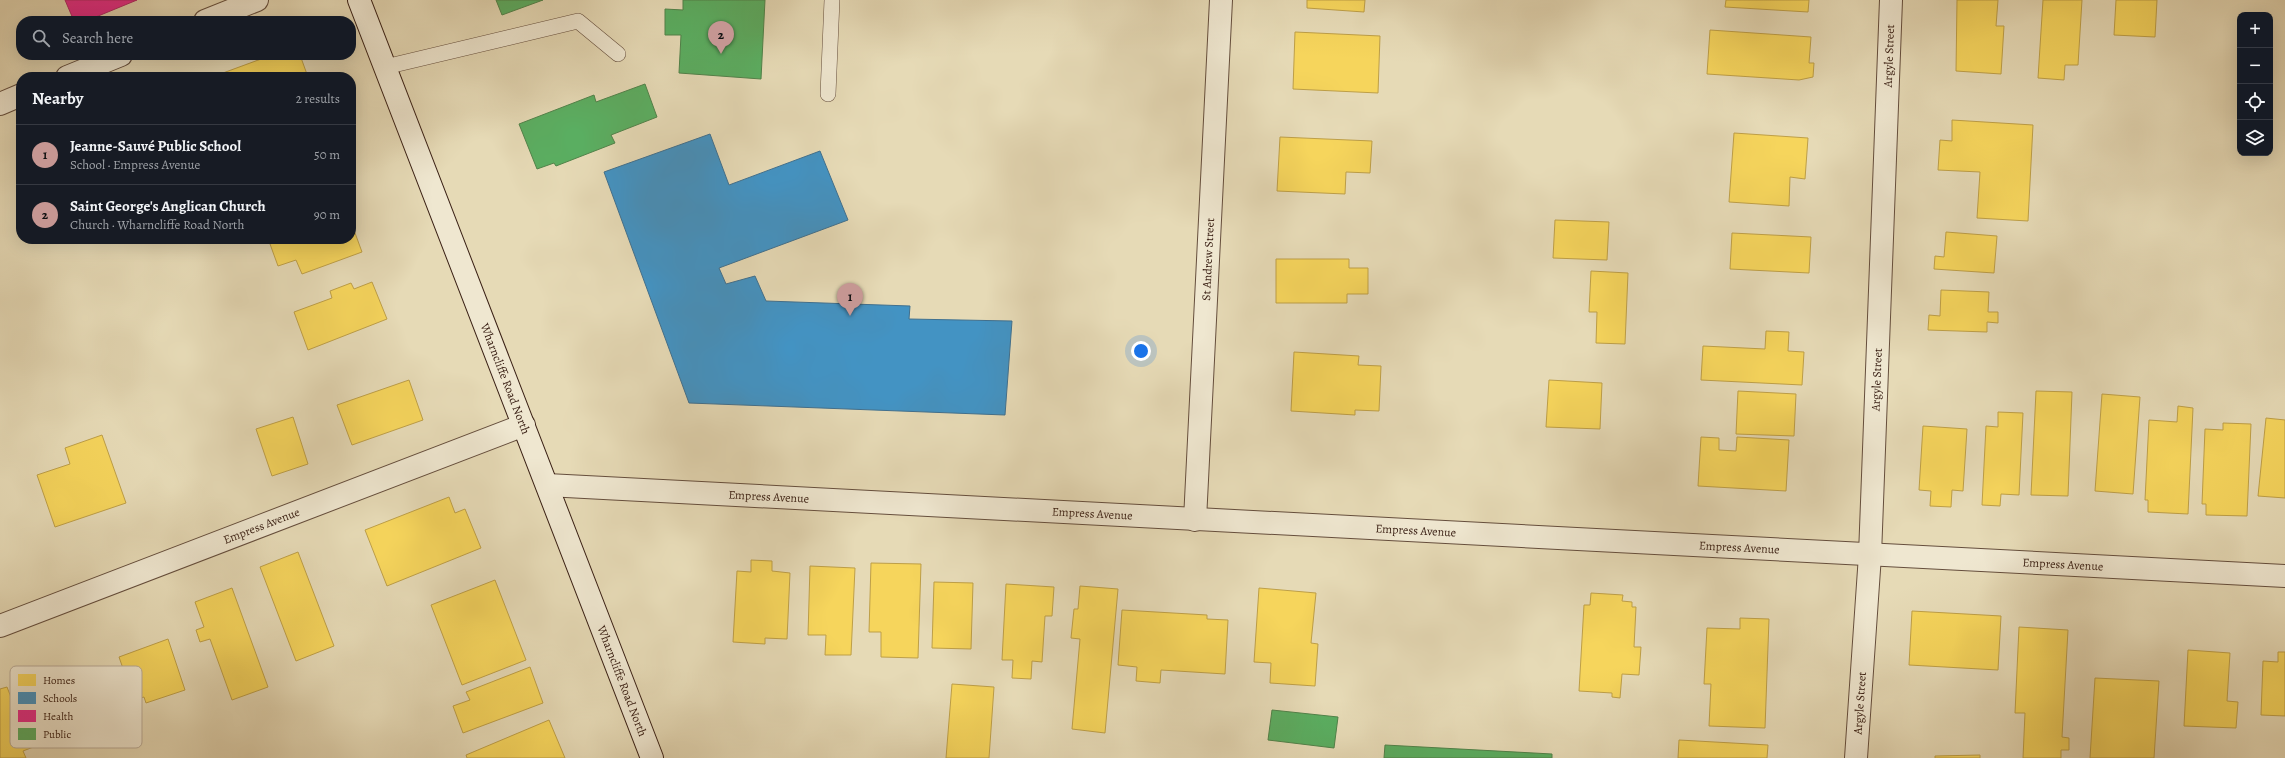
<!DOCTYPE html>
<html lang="en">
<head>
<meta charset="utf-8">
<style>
  :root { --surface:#171b24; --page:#20242c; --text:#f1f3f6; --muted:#9ea1a6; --line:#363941; --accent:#c59692 }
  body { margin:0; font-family:Alegreya,serif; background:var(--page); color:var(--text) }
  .controls { position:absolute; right:12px; top:12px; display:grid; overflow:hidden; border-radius:8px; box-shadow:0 4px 16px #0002 }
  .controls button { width:36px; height:36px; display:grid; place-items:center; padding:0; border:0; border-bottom:1px solid var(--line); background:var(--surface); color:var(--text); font:20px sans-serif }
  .you { position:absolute; left:1141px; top:351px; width:14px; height:14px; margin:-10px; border:3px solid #fff; border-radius:50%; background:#1a73e8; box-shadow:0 0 0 6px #1a73e833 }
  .badge { display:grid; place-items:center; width:26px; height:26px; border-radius:50%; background:var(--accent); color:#111; font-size:13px; font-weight:700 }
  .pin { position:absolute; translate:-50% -33px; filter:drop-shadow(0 1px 2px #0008) }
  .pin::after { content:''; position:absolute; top:21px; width:14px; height:12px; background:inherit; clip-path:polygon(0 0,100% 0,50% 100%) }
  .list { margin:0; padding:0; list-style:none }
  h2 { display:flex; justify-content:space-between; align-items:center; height:52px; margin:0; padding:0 16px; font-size:17px }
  h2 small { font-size:13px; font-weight:400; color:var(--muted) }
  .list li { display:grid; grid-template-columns:26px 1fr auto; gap:12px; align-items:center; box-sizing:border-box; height:60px; padding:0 16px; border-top:1px solid var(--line) }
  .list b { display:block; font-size:15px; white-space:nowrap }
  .list p { margin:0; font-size:13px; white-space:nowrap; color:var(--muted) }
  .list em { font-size:13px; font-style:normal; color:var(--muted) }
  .icon { flex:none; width:22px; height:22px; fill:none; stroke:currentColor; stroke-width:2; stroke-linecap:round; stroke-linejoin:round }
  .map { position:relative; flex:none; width:2285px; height:758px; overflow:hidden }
  .search { position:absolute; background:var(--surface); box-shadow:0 4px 16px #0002; left:16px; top:16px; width:340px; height:44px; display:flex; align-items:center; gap:10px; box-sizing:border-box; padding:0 14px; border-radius:16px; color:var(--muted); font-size:15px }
  .panel { position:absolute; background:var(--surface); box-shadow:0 4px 16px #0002; left:16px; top:72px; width:340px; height:172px; border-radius:16px }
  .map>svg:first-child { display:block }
  .homes { fill:#f6d55c; stroke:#be9f47 }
  .schools { fill:#4393c3; stroke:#40708f }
  .health { fill:#e7298a; stroke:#b32667 }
  .public { fill:#5aae61; stroke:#50834a }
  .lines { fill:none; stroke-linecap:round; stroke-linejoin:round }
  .lane-casing { stroke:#654e3d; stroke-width:16 }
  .street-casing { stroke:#654e3d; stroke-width:24 }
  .secondary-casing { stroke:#3a2015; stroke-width:24 }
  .lane { stroke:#efe7d0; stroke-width:15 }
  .street { stroke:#efe7d0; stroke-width:22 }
  .secondary { stroke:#efe7d0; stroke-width:22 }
  .labels { text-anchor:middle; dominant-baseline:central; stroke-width:4; stroke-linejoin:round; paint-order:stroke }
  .street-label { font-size:12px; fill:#3a2015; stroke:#efe7d0 }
  .key { fill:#efe7d0; stroke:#b9ab98; stroke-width:1 }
  .key-label { font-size:11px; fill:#3a2015 }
</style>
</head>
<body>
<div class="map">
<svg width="2285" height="758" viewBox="0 0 2285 758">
  <rect width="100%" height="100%" fill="#e6dab6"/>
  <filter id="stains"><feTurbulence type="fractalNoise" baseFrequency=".005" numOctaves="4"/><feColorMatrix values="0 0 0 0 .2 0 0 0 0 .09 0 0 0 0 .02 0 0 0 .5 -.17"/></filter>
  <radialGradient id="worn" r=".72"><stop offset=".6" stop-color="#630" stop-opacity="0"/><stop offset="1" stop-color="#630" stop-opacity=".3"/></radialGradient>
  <path class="homes" d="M1307 0H1365L1364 12 1307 8Z
    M1726 0H1809L1808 12 1725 7Z
    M1957 0H1998L1996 26H2004L2001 74 1956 71Z
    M2043 0H2082L2078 65H2065L2064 80 2038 78Z
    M2116 0H2157L2155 37 2114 35Z
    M1710 30 1811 37 1809 63H1814L1813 77 1799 80 1707 74Z
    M1295 32 1380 36 1378 93 1293 89Z
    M272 55H300L308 77H212Z
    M1952 120 2033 125 2028 221 1977 218 1980 172 1938 170 1940 140 1952 141Z
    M1734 133 1808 138 1805 179 1790 177 1789 206 1729 202Z
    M1280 137 1372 141 1370 173 1346 172 1345 194 1277 191Z
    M1555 220 1609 222 1607 260 1553 258Z
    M351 222 362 252 302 274 296 260 278 266 270 244 286 239H351Z
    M1946 232 1997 236 1994 273 1934 269 1935 256 1944 257Z
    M1732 233 1811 237 1809 273 1730 269Z
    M1276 259H1349V268H1368V294H1347V303H1276Z
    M1591 271 1628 273 1625 344 1596 343 1597 312H1589Z
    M372 282 387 319 308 350 294 312 332 298 330 291 351 283 354 289Z
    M1941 290 1989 292 1988 312H1998V323L1987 322V332L1928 330 1929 315 1940 316Z
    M1766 331 1789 332 1788 351 1804 352 1802 385 1701 380 1703 346 1765 349Z
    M1294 352 1359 356 1358 365 1381 366 1379 411 1355 410V415L1291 411Z
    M409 380 423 420 352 445 337 405Z
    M1549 380 1602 383 1600 429 1546 427Z
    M1738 391 1796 394 1794 436 1736 434Z
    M2036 391 2072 392 2068 496 2031 495Z
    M2102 394 2140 397 2133 494 2095 491Z
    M2178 406 2193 408 2188 514 2148 512V500H2145L2149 420 2177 422Z
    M1998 412 2023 413 2019 495 2001 494 2000 506 1982 505 1986 426 1998 427Z
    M293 417 308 464 272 476 256 429Z
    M2266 418 2285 420V498L2258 496Z
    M2223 423 2251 424 2247 516 2206 515V504H2202L2205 429 2223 430Z
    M1923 426 1967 429 1963 491 1952 490 1951 507 1930 506 1931 491 1919 490Z
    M102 435 126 503 55 527 37 475 70 464 65 448Z
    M1701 437 1719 438V450L1736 451 1737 437 1789 440 1786 491 1698 486Z
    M449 497 455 513 465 509 481 548 387 586 365 530Z
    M298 552 334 646 296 661 260 567Z
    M751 560 772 561V571L790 573 787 639 765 638V644L733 642 737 571 751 572Z
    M871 563 921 564 918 658 881 657V632H869Z
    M810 566 855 568 851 655H825L826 635H808Z
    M495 580 526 660 462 685 431 605Z
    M934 582 973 583 971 649 932 648Z
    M1006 584 1054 587 1052 616H1045L1042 662 1032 661 1031 679 1012 678 1013 660H1002Z
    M1080 586 1118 589 1105 733 1072 729 1080 639 1071 638 1074 609H1078Z
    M232 588 268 687 232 700 210 639 200 642 196 630 204 627 195 602Z
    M1259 588 1316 593 1311 643 1318 644 1315 686 1270 683 1271 663 1254 662Z
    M1591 593 1623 595 1622 601 1632 602V607H1636L1634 647H1641L1639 675 1622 674 1620 698 1612 697V693L1579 691 1584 605H1590Z
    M1122 610 1207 615V619L1228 620 1225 674 1161 670 1160 683 1136 681 1137 667 1118 665Z
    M1912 611 2001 616 1998 670 1909 665Z
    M1740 618 1769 619 1765 728 1709 726 1711 684H1704L1707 628 1740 629Z
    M2019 627 2068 630 2062 737 2069 738V750H2061V758H2023L2025 713H2015Z
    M168 639 185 690 146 703 144 697 134 700 119 657Z
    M2188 650 2230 653 2227 701 2238 702 2236 728 2184 726Z
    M2278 652H2285V716L2261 715 2263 661 2278 662Z
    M530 667 543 703 463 733 453 706 470 700 466 692Z
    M2095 678 2159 681 2154 758H2090Z
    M952 684 994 687 989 758H946Z
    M7 687 19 718 25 716 36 746 23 751 26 758H0V689Z
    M549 720 565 758H467L466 755Z
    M1679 740 1768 745 1767 758H1678Z
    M1980 755V758H1935V756Z"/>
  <path class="schools" d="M710 134 729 185 820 151 848 220 719 268 726 284 755 276 766 301 910 306 909 319 1012 321 1005 415 689 403 604 172Z"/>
  <path class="health" d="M65 0H137L86 21H74Z"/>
  <path class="public" d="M496 0H543L502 15Z
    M683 0H765L761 79 679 73 681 35H665V9L683 10Z
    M645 84 657 117 611 135 615 143 556 166 554 163 537 169 519 124 594 95 596 102Z
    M1272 710 1338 717 1334 748 1268 740Z
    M1385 745 1552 754V758H1384Z"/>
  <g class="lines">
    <g class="lane-casing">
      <path id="lane" d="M385 67 578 21 618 54
        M828 94 832 0"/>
    </g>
    <g class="street-casing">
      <g id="street">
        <path d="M205 21 257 0"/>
        <path d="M67 77 121 55"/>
        <path d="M0 104 21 95"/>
        <path id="s1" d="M547 485 2285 576"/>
        <path id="s2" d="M1195 520 1221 0"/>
        <path id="s3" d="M0 626 524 425"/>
        <path id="s4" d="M1856 758 1870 555 1891 0"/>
      </g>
    </g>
    <g class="secondary-casing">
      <g id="secondary">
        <path id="s5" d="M359 0 652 758"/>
      </g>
    </g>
    <use href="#lane" class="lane"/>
    <use href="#street" class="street"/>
    <use href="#secondary" class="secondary"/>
  </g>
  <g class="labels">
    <g class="street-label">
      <text stroke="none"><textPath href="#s4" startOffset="703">Argyle Street</textPath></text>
      <text stroke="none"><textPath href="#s2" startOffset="261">St Andrew Street</textPath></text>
      <text stroke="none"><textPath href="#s5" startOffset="406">Wharncliffe Road North</textPath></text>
      <text stroke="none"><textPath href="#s4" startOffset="379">Argyle Street</textPath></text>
      <text stroke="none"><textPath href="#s1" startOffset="222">Empress Avenue</textPath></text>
      <text stroke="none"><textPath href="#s1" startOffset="546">Empress Avenue</textPath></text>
      <text stroke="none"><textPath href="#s3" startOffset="280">Empress Avenue</textPath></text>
      <text stroke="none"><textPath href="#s1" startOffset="870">Empress Avenue</textPath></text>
      <text stroke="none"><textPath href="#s1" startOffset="1194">Empress Avenue</textPath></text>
      <text stroke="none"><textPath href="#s1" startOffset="1518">Empress Avenue</textPath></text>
      <text stroke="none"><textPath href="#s5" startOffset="730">Wharncliffe Road North</textPath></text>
      <text stroke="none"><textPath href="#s4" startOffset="55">Argyle Street</textPath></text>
    </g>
  </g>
  <rect x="10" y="666" width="132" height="82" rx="6" class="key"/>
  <rect x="18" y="674" width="18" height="12" fill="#f6d55c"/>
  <rect x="18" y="692" width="18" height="12" fill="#4393c3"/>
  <rect x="18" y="710" width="18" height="12" fill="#e7298a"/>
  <rect x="18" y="728" width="18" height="12" fill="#5aae61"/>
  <g class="key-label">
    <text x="43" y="684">Homes</text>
    <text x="43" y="702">Schools</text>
    <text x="43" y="720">Health</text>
    <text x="43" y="738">Public</text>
  </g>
  <rect width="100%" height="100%" filter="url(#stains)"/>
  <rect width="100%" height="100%" fill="url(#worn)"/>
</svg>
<div class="controls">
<button>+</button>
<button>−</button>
<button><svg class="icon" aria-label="locate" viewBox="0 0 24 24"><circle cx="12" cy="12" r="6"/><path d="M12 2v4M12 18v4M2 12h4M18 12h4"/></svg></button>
<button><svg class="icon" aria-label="layers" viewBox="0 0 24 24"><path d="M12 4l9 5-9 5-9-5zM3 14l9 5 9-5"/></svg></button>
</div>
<div class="you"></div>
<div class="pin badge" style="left:850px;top:316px">1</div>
<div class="pin badge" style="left:721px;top:54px">2</div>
<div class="search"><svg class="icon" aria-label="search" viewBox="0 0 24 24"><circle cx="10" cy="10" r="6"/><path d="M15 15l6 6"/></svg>Search here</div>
<section class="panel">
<h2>Nearby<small>2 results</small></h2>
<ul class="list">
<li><span class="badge">1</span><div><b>Jeanne-Sauvé Public School</b><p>School · Empress Avenue</p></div><em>50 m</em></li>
<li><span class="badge">2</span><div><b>Saint George's Anglican Church</b><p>Church · Wharncliffe Road North</p></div><em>90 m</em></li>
</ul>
</section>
</div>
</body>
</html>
